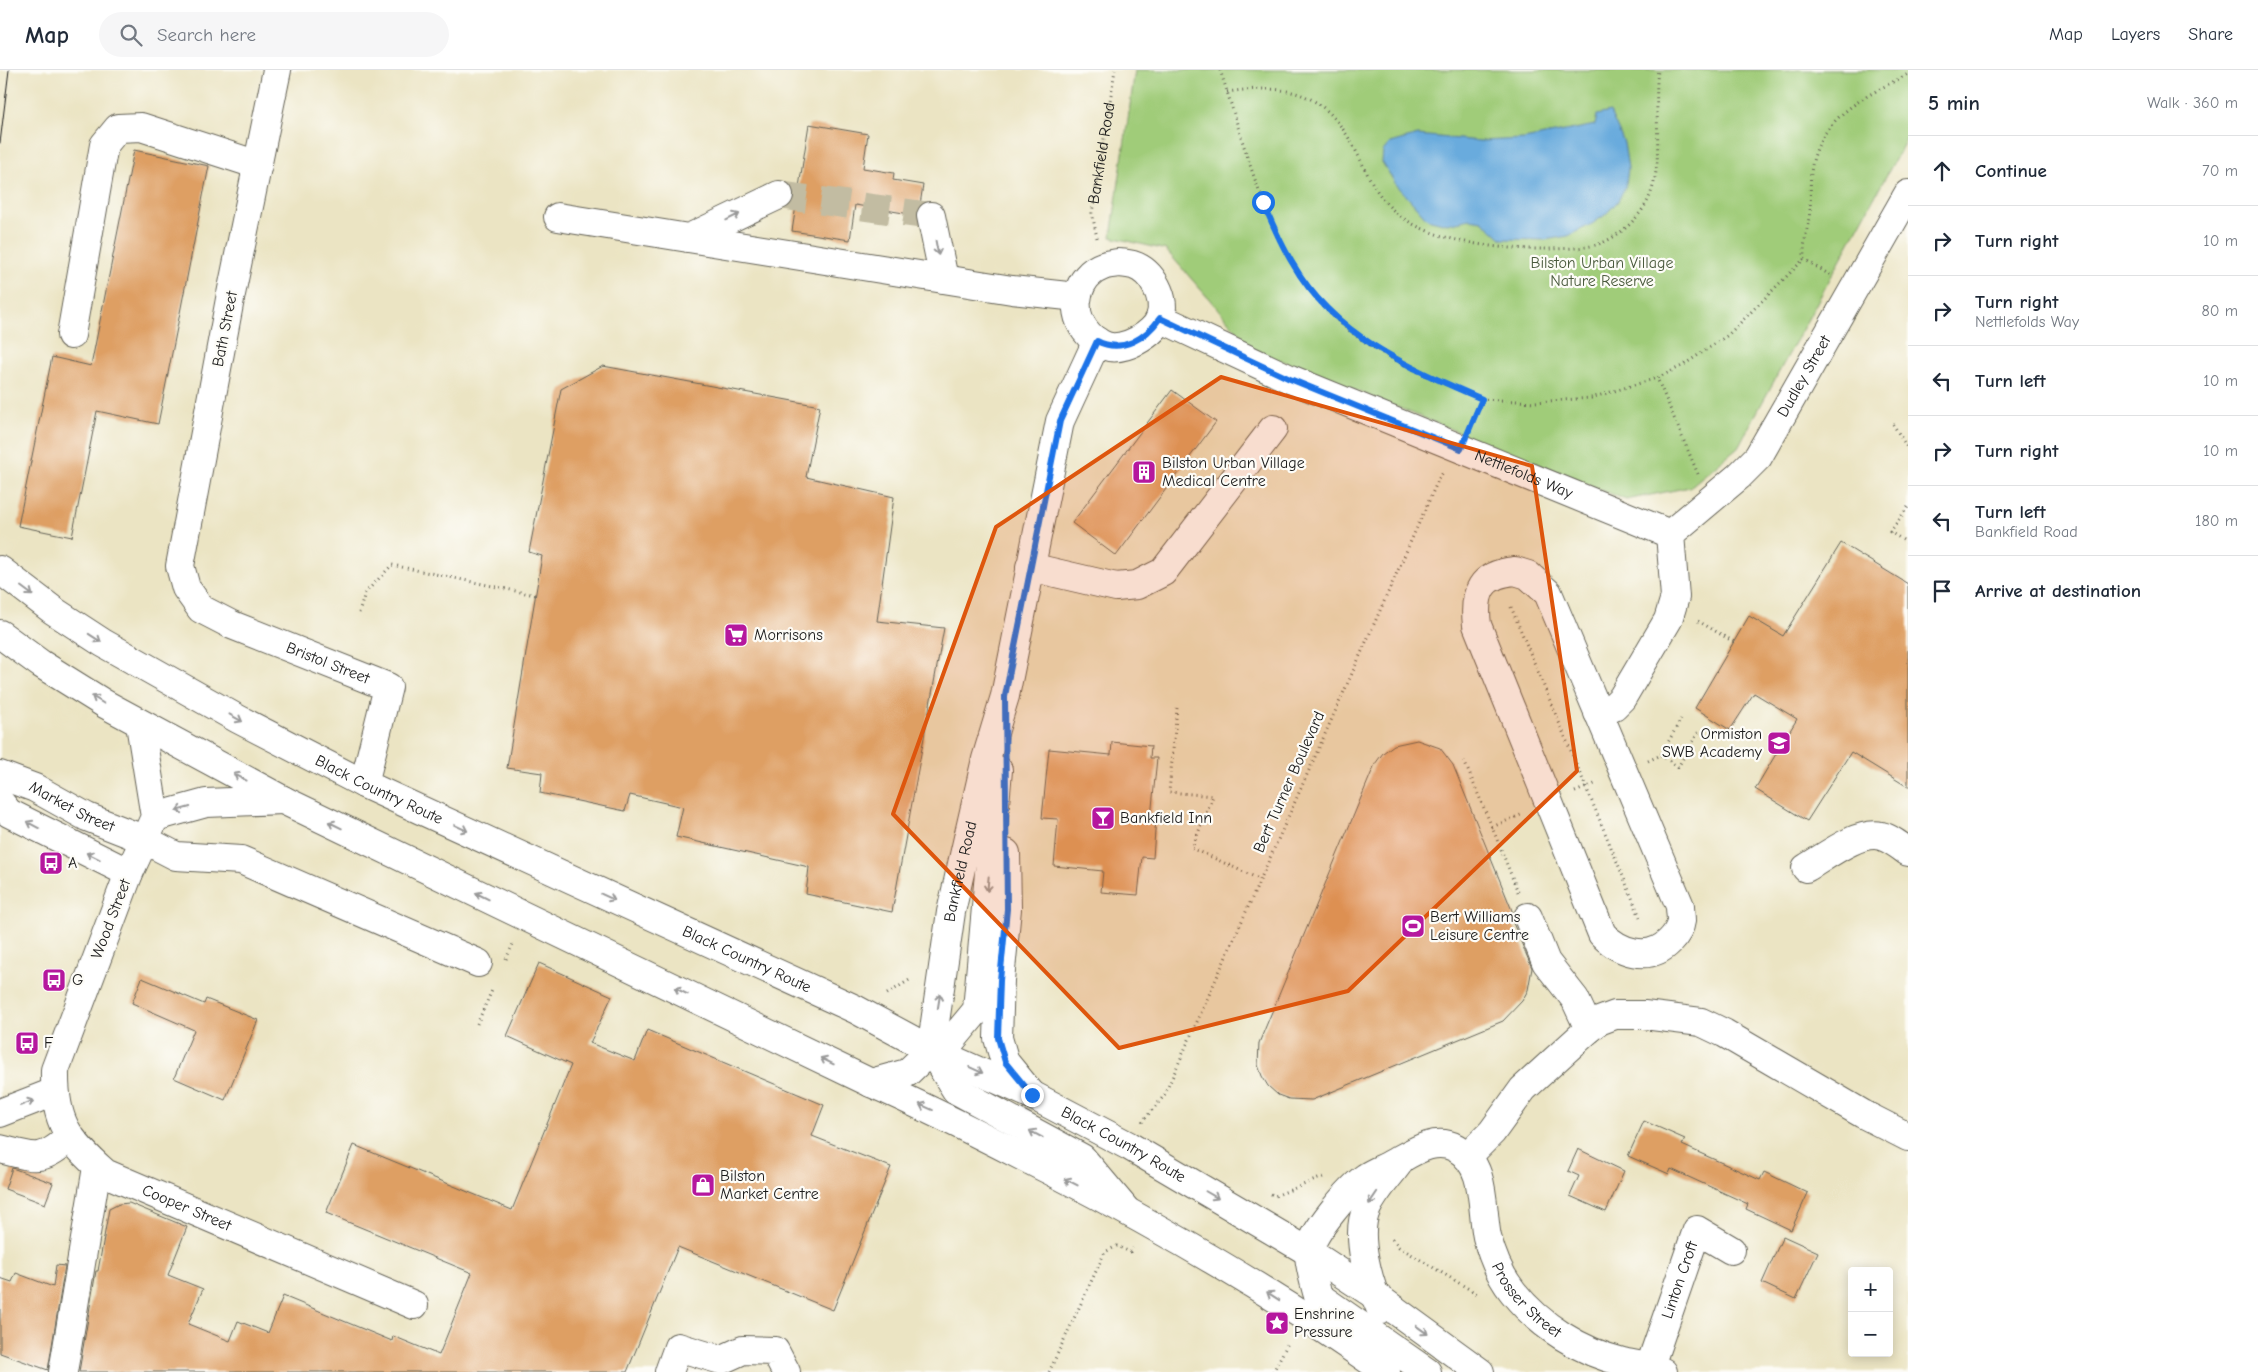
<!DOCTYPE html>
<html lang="en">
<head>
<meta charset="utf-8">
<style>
  :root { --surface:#fff; --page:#f6f6f7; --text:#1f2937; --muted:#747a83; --line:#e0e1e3 }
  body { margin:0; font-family:"Comic Neue",sans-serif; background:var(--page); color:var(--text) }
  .controls { position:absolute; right:15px; bottom:15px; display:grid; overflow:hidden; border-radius:5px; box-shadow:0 2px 12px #0003 }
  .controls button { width:45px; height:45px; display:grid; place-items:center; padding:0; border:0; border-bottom:1px solid var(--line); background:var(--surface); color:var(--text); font:25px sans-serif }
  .stop { position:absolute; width:15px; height:15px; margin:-11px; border:4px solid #1a73e8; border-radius:50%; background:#fff }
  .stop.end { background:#1a73e8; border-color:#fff; box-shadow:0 1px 5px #0008 }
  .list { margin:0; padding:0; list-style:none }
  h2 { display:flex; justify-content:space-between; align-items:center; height:65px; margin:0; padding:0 20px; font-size:21px }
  h2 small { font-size:16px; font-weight:400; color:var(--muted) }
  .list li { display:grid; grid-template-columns:32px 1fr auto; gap:15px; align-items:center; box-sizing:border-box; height:70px; padding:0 20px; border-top:1px solid var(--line) }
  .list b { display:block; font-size:19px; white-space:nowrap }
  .list p { margin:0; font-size:16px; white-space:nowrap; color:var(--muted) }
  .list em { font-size:16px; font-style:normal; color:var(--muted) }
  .icon { flex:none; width:28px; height:28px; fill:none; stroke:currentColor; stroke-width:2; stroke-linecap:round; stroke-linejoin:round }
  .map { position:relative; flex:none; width:1908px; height:1302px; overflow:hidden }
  header { display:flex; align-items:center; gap:30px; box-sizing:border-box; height:70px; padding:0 25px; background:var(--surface); border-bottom:1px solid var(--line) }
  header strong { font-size:24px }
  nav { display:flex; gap:28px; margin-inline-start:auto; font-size:18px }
  .search { width:350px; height:45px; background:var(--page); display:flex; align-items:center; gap:12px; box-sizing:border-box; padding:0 18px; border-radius:28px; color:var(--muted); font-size:19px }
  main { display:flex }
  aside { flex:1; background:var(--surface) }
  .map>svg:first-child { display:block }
  .green { fill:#a0cc79; stroke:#5e744a }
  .water { fill:#69abdd; stroke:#42647c }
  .building { fill:#de9f64 }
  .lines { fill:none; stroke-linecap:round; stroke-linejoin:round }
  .minor-tunnel { stroke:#c2bca2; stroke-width:28; stroke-dasharray:28 14; stroke-linecap:butt }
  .minor-casing { stroke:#646256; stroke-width:30 }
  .highway-casing { stroke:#646256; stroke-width:30 }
  .path { stroke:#646256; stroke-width:3; stroke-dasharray:1 4; stroke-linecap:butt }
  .minor { stroke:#fff; stroke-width:28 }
  .highway { stroke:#fff; stroke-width:28 }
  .tram { stroke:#1c1c1c; stroke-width:1 }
  .oneway { stroke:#999 }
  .route { stroke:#1a73e8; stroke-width:6 }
  .marked { fill:#de560d; fill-opacity:0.2; stroke:#de560d; stroke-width:4; stroke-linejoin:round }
  .labels { text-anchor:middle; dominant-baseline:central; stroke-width:4.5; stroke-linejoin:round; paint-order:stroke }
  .street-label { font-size:16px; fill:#1c1c1c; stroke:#fdfcf7 }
  .park-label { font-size:16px; fill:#4a5a3d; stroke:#fdfcf7 }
  .poi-label { font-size:16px; fill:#1c1c1c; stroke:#fdfcf7; text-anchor:start }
</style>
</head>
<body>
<header>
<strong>Map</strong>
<div class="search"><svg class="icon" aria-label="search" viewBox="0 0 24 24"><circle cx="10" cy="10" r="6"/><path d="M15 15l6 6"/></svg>Search here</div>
<nav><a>Map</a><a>Layers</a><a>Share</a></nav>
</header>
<main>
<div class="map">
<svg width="1908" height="1302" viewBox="0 0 1908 1302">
  <rect width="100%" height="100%" fill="#fdfcf7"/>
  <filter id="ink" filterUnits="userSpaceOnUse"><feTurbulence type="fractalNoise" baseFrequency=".02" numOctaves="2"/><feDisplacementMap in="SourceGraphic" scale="10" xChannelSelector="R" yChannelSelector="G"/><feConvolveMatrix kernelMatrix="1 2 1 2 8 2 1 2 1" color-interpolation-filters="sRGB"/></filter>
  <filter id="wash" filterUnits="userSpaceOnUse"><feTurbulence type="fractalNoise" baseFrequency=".0096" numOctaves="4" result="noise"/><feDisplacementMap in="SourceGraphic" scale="20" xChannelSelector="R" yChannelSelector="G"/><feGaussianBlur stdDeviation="1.12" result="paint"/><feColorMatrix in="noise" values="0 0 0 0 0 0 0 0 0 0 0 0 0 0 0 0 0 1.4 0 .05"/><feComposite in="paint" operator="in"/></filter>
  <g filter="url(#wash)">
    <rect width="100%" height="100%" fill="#ebe4c3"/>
    <path class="green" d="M1135 0H1908V66L1738 377 1690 417 1626 430 1253 279 1166 180 1111 167Z"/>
    <path class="water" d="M1610 42 1624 73 1628 98 1626 115 1618 131 1605 145 1592 154 1568 166 1545 170 1502 169 1482 151 1470 149 1447 154 1427 149 1395 113 1382 92 1383 81 1390 73 1418 65 1480 71 1524 69 1595 55 1597 45Z"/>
    <g id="blocks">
      <path class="building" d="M809 54 868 64 863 98 894 103 893 110 923 115 920 135 916 145 855 135 850 170 792 161Z
        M134 80 209 96 158 354 97 341 72 467 18 456 52 287 91 296Z
        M603 296 820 336 806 407 894 427 877 551 944 558 892 842 806 824 809 797 676 767 683 737 630 725 625 741 540 723 542 703 507 698 542 486 529 482 561 319Z
        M1172 320 1216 352 1116 486 1072 453Z
        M1841 473 1908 514V717L1851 682 1807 751 1755 719 1797 649 1754 623 1730 660 1695 638 1749 546 1783 566Z
        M1417 670 1440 678 1453 695 1513 843V853L1532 898 1528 920 1522 931 1503 951 1312 1030 1289 1029 1278 1025 1268 1016 1262 1006 1258 995 1259 973 1375 694 1383 683 1394 675Z
        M1112 672 1151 676 1150 688H1157L1151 747H1156L1153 788 1142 787 1138 825 1101 822 1103 801 1054 796 1058 749 1042 748 1049 679 1111 685Z
        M539 893 612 926 590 973 635 991 647 960 824 1035 812 1066 891 1097 833 1240 678 1177 627 1302H79L96 1201H98L109 1139 119 1134 129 1133 187 1157 168 1205 203 1219 188 1254 230 1271 238 1251 268 1263 283 1226 392 1271 393 1266 439 1285 472 1203 326 1143 354 1075 512 1140 571 995 507 966Z
        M142 908 204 934 206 929 258 950 225 1030 174 1008 194 960 132 933Z
        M1644 1051 1685 1069 1682 1075 1760 1110 1764 1102 1808 1123 1791 1160 1746 1139 1748 1134 1671 1099 1669 1104 1628 1086Z
        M1578 1079 1624 1101 1606 1142 1570 1126 1579 1106 1568 1101Z
        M12 1098 53 1113 45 1134 5 1119Z
        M1783 1166 1818 1182 1796 1229 1762 1213Z
        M56 1195 65 1196 48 1300 0 1283V1208L12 1212 16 1203 53 1217Z"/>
    </g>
  </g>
  <g filter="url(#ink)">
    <use href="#blocks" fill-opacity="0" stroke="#646256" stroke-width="1"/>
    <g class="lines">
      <path class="minor-tunnel" d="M779 125 931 146"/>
      <g class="minor-casing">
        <g id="minor">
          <path id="s2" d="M277 0 230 229 180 496 186 518 201 539 232 555 388 617 364 714"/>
          <path d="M931 146 944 209"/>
          <path d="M558 147 1012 220 1077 227"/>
          <path d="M689 168 779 125"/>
          <path d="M1118 193C1122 193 1128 194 1133 195 1152 201 1167 228 1160 248 1154 265 1123 282 1106 276 1097 273 1090 267 1085 260 1069 239 1077 205 1103 196 1107 194 1113 194 1118 193Z"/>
          <path id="s3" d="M1160 248 1290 309 1670 464"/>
          <path d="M71 265 104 75 118 58 141 57 258 95"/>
          <path id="s4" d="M1670 464 1739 406 1758 387 1908 124"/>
          <path d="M1030 497 1116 517 1137 515 1163 502 1273 359"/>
          <path d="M1515 501 1528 505 1548 523 1680 836C1680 841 1681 846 1681 851 1680 859 1675 866 1670 871 1649 893 1619 882 1602 864L1477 555C1473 522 1481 504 1515 501Z"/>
          <path d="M1598 643 1614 636 1622 628 1668 550 1675 527 1670 464"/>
          <path id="s5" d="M140 654 155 747 129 803 55 1000C54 1052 67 1069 105 1103L414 1235"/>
          <path id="s6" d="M0 705 35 718 87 747 143 769 176 786 241 790 478 893"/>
          <path d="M0 732 9 743 129 803"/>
          <path d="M155 747 206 733 283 730"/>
          <path d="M1006 783 1007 839 1000 910 998 968 1005 992 1032 1025"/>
          <path d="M1806 798C1825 787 1859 760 1881 766 1890 768 1900 776 1908 782"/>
          <path d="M1528 847 1546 892 1575 929 1589 959"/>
          <path id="s7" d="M931 980 951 842 986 689 1005 626 1060 351 1097 271"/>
          <path d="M931 980 956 1020 1082 1088 1125 1139"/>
          <path d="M871 1013 907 1003 931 980 952 970 977 940 998 700"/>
          <path d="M0 1043 54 1022"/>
          <path d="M0 1079C36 1088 41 1093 70 1067"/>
          <path d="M1467 1087 1492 1062 1523 1019 1589 959 1599 951 1615 945H1644L1701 952 1724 963 1863 1044 1908 1067"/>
          <path d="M1381 1240C1369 1214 1354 1165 1367 1138 1374 1122 1388 1108 1398 1094"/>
          <path id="s8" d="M1650 1296 1697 1160 1731 1180"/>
          <path d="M63 1302 97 1097"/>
          <path d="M669 1302 678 1277 721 1290 743 1280 775 1281 786 1302"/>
          <path id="s9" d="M1427 1302 1318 1226C1315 1215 1308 1192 1309 1182 1312 1162 1350 1118 1366 1107 1374 1102 1384 1098 1393 1093 1412 1083 1434 1066 1456 1078 1487 1095 1481 1138 1487 1167 1492 1186 1501 1207 1513 1222 1540 1256 1581 1282 1623 1292 1638 1296 1648 1295 1663 1302"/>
        </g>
      </g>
      <g class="highway-casing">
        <g id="highway">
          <path id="s10" d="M0 500 54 541 103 573 238 649 364 714 855 939 931 980 1032 1025 1129 1076 1309 1182 1373 1224 1480 1302"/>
          <path d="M0 564 41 594 105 634 283 730 871 1013C933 1040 992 1071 1051 1101 1167 1161 1280 1226 1386 1302"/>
        </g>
      </g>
      <g class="path">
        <path d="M1220 0C1249 86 1268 184 1336 249 1377 287 1432 308 1482 329"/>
        <path d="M1227 22C1292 13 1326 22 1357 83 1369 107 1378 129 1399 145 1437 174 1505 180 1552 179 1569 178 1588 179 1604 172 1623 163 1640 147 1649 128 1665 90 1653 40 1658 0"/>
        <path id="s1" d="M1097 168 1092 143 1115 0"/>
        <path d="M1830 205 1804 189C1803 172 1808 158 1810 141 1811 124 1809 107 1813 91 1825 43 1869 25 1908 4"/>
        <path d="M1472 353 1482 329 1535 332 1591 328 1657 308"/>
        <path d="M1893 354 1908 379"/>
        <path d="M1698 404 1657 308 1682 296 1728 265 1804 189"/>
        <path d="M1908 437 1890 462 1908 473"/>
        <path d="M1511 537 1640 847"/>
        <path d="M359 543 365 523 392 495 535 525"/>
        <path d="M1698 551 1734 572"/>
        <path d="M1177 638 1169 722 1213 726 1192 778 1259 809"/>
        <path d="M1661 685 1678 697 1699 661"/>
        <path d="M1464 691 1492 757"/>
        <path d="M1648 691 1661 685 1681 649"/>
        <path d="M1575 722 1597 713"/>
        <path d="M1518 822 1492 757 1523 744"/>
        <path d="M506 889 514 872"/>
        <path d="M887 924 911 909"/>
        <path d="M477 954 493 918"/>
        <path d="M1142 1052 1164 1026 1439 408 1444 401"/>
        <path d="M1271 1124 1275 1126 1323 1107"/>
        <path d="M1392 1169 1399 1177 1479 1225"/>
        <path d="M1049 1302 1105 1182 1117 1176 1130 1182 1133 1178"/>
        <path d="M1273 1302 1288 1273"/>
      </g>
      <use href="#minor" class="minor"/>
      <use href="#highway" class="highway"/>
      <path class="tram" d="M0 73 9 0"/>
    </g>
    <defs><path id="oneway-shaft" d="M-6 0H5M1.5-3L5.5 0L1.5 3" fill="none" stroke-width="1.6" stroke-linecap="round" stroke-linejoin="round" transform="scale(1.25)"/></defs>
    <g class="oneway">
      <use href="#oneway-shaft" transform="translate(733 147) rotate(-26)"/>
      <use href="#oneway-shaft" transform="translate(937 178) rotate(79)"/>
      <use href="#oneway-shaft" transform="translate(27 521) rotate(37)"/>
      <use href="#oneway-shaft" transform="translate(95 568) rotate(33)"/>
      <use href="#oneway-shaft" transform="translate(98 630) rotate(-148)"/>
      <use href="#oneway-shaft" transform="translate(236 648) rotate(29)"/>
      <use href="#oneway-shaft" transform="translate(240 707) rotate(-152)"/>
      <use href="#oneway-shaft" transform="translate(183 739) rotate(165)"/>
      <use href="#oneway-shaft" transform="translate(33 755) rotate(-152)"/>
      <use href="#oneway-shaft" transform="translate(335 755) rotate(-154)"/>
      <use href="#oneway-shaft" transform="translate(461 758) rotate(25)"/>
      <use href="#oneway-shaft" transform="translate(93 786) rotate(-154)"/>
      <use href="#oneway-shaft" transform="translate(988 814) rotate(95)"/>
      <use href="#oneway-shaft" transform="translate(482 826) rotate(-154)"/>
      <use href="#oneway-shaft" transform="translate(608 827) rotate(25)"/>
      <use href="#oneway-shaft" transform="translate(681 921) rotate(-154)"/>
      <use href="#oneway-shaft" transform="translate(939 931) rotate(-81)"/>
      <use href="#oneway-shaft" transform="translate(827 991) rotate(-154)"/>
      <use href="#oneway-shaft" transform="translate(976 1000) rotate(24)"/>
      <use href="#oneway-shaft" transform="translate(27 1033) rotate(-22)"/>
      <use href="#oneway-shaft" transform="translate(926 1037) rotate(-156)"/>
      <use href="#oneway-shaft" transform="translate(1036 1064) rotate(-152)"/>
      <use href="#oneway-shaft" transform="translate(1071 1112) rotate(-153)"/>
      <use href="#oneway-shaft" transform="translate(1212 1125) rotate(30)"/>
      <use href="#oneway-shaft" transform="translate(1373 1128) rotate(124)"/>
      <use href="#oneway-shaft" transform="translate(1273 1226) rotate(-147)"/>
      <use href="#oneway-shaft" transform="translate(1422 1260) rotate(36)"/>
    </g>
  </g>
  <g class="lines" filter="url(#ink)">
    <path class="route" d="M1032 1025 1005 992 998 968 1000 910 1007 839 1005 626 1060 351 1097 271C1122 284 1146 268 1160 248L1290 309 1461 379 1482 329C1410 298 1334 266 1293 194 1281 175 1272 153 1263 132"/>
  </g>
  <path class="marked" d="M1221 307 1532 396 1577 701 1348 921 1119 978 893 744 996 457Z"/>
  <defs>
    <g id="building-square" transform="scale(1.25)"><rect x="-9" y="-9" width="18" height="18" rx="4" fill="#b5179e" stroke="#fdfcf7"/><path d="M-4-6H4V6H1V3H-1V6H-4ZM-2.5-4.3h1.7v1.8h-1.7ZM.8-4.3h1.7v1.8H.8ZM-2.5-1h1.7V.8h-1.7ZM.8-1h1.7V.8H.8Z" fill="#fff"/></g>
    <g id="supermarket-square" transform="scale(1.25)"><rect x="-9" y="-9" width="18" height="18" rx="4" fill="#b5179e" stroke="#fdfcf7"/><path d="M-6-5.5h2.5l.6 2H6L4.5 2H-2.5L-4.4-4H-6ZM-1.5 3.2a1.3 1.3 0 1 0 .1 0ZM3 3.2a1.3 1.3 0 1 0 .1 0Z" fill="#fff"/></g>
    <g id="school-square" transform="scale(1.25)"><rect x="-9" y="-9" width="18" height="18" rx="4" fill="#b5179e" stroke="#fdfcf7"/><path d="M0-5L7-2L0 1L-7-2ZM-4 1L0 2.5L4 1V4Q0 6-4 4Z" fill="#fff"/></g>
    <g id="bar-square" transform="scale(1.25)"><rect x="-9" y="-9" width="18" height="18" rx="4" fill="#b5179e" stroke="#fdfcf7"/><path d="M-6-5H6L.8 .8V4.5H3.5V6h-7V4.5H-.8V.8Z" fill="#fff"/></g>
    <g id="bus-square" transform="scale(1.25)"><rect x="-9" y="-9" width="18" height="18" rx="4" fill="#b5179e" stroke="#fdfcf7"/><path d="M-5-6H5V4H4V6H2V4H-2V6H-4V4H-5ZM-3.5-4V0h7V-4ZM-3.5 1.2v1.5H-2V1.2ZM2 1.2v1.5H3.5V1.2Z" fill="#fff"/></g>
    <g id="stadium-square" transform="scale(1.25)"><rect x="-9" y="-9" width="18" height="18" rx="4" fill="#b5179e" stroke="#fdfcf7"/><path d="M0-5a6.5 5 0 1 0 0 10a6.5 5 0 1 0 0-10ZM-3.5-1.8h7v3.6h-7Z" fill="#fff"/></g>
    <g id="shop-square" transform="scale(1.25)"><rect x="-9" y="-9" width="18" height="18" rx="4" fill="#b5179e" stroke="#fdfcf7"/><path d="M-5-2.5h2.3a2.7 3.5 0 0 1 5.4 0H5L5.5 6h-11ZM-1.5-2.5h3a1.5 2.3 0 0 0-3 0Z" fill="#fff"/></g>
    <g id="sight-square" transform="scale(1.25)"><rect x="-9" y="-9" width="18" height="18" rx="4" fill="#b5179e" stroke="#fdfcf7"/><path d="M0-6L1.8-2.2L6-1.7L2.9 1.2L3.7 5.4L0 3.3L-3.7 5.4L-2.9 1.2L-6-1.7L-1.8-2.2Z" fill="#fff"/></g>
  </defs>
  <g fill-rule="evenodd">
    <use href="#building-square" x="1144" y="402"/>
    <use href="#supermarket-square" x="736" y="565"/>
    <use href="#school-square" x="1779" y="673"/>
    <use href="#bar-square" x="1103" y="748"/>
    <use href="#bus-square" x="51" y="793"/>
    <use href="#stadium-square" x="1413" y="856"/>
    <use href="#bus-square" x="54" y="910"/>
    <use href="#bus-square" x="27" y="973"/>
    <use href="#shop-square" x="703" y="1115"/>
    <use href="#sight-square" x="1277" y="1253"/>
  </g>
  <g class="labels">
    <g class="street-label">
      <text stroke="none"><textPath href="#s1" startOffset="86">Bankfield Road</textPath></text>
      <text transform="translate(225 259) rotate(-79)">Bath Street</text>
      <text stroke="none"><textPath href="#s4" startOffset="210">Dudley Street</textPath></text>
      <text stroke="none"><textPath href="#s3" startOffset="396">Nettlefolds Way</textPath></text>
      <text stroke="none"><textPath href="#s2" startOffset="692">Bristol Street</textPath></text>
      <text transform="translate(1289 712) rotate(-66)">Bert Turner Boulevard</text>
      <text stroke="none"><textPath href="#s10" startOffset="439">Black Country Route</textPath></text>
      <text stroke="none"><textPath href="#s6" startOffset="79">Market Street</textPath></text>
      <text stroke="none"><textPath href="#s7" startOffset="181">Bankfield Road</textPath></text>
      <text transform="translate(111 849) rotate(-69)">Wood Street</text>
      <text stroke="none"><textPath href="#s10" startOffset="844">Black Country Route</textPath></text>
      <text stroke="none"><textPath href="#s10" startOffset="1264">Black Country Route</textPath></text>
      <text stroke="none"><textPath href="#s5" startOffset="575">Cooper Street</textPath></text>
      <text stroke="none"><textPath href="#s8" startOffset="91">Linton Croft</textPath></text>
      <text stroke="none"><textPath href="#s9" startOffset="546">Prosser Street</textPath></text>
    </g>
    <g class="park-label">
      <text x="1602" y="193">Bilston Urban Village<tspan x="1602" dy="18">Nature Reserve</tspan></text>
    </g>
    <g class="poi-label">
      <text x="1162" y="393">Bilston Urban Village<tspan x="1162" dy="18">Medical Centre</tspan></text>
      <text x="754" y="565">Morrisons</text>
      <text x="1762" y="664" text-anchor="end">Ormiston<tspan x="1762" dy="18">SWB Academy</tspan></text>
      <text x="1120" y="748">Bankfield Inn</text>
      <text x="68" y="793">A</text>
      <text x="1430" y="847">Bert Williams<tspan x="1430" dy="18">Leisure Centre</tspan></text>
      <text x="72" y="910">G</text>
      <text x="44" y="973">F</text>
      <text x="720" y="1106">Bilston<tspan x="720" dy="18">Market Centre</tspan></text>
      <text x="1294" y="1244">Enshrine<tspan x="1294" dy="18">Pressure</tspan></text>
    </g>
  </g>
</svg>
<div class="controls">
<button>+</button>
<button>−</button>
</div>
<div class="stop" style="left:1263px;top:132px"></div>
<div class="stop end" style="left:1032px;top:1025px"></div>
</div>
<aside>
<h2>5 min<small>Walk · 360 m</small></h2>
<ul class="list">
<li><svg class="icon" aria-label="ahead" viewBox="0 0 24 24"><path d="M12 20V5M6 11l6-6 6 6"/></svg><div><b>Continue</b></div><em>70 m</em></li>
<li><svg class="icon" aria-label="right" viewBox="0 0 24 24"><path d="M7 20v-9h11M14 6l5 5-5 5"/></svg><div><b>Turn right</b></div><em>10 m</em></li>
<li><svg class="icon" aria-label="right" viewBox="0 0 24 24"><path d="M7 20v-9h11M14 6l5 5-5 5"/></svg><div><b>Turn right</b><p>Nettlefolds Way</p></div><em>80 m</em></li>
<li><svg class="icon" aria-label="left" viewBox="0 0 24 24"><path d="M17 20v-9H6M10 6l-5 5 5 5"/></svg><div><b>Turn left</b></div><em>10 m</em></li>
<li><svg class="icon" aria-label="right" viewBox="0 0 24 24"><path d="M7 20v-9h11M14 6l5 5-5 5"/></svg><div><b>Turn right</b></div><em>10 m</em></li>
<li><svg class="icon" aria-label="left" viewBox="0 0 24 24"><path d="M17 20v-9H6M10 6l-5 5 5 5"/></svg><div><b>Turn left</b><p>Bankfield Road</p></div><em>180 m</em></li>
<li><svg class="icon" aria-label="arrive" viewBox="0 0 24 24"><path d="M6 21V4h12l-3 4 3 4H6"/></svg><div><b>Arrive at destination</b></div></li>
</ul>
</aside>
</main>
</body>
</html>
